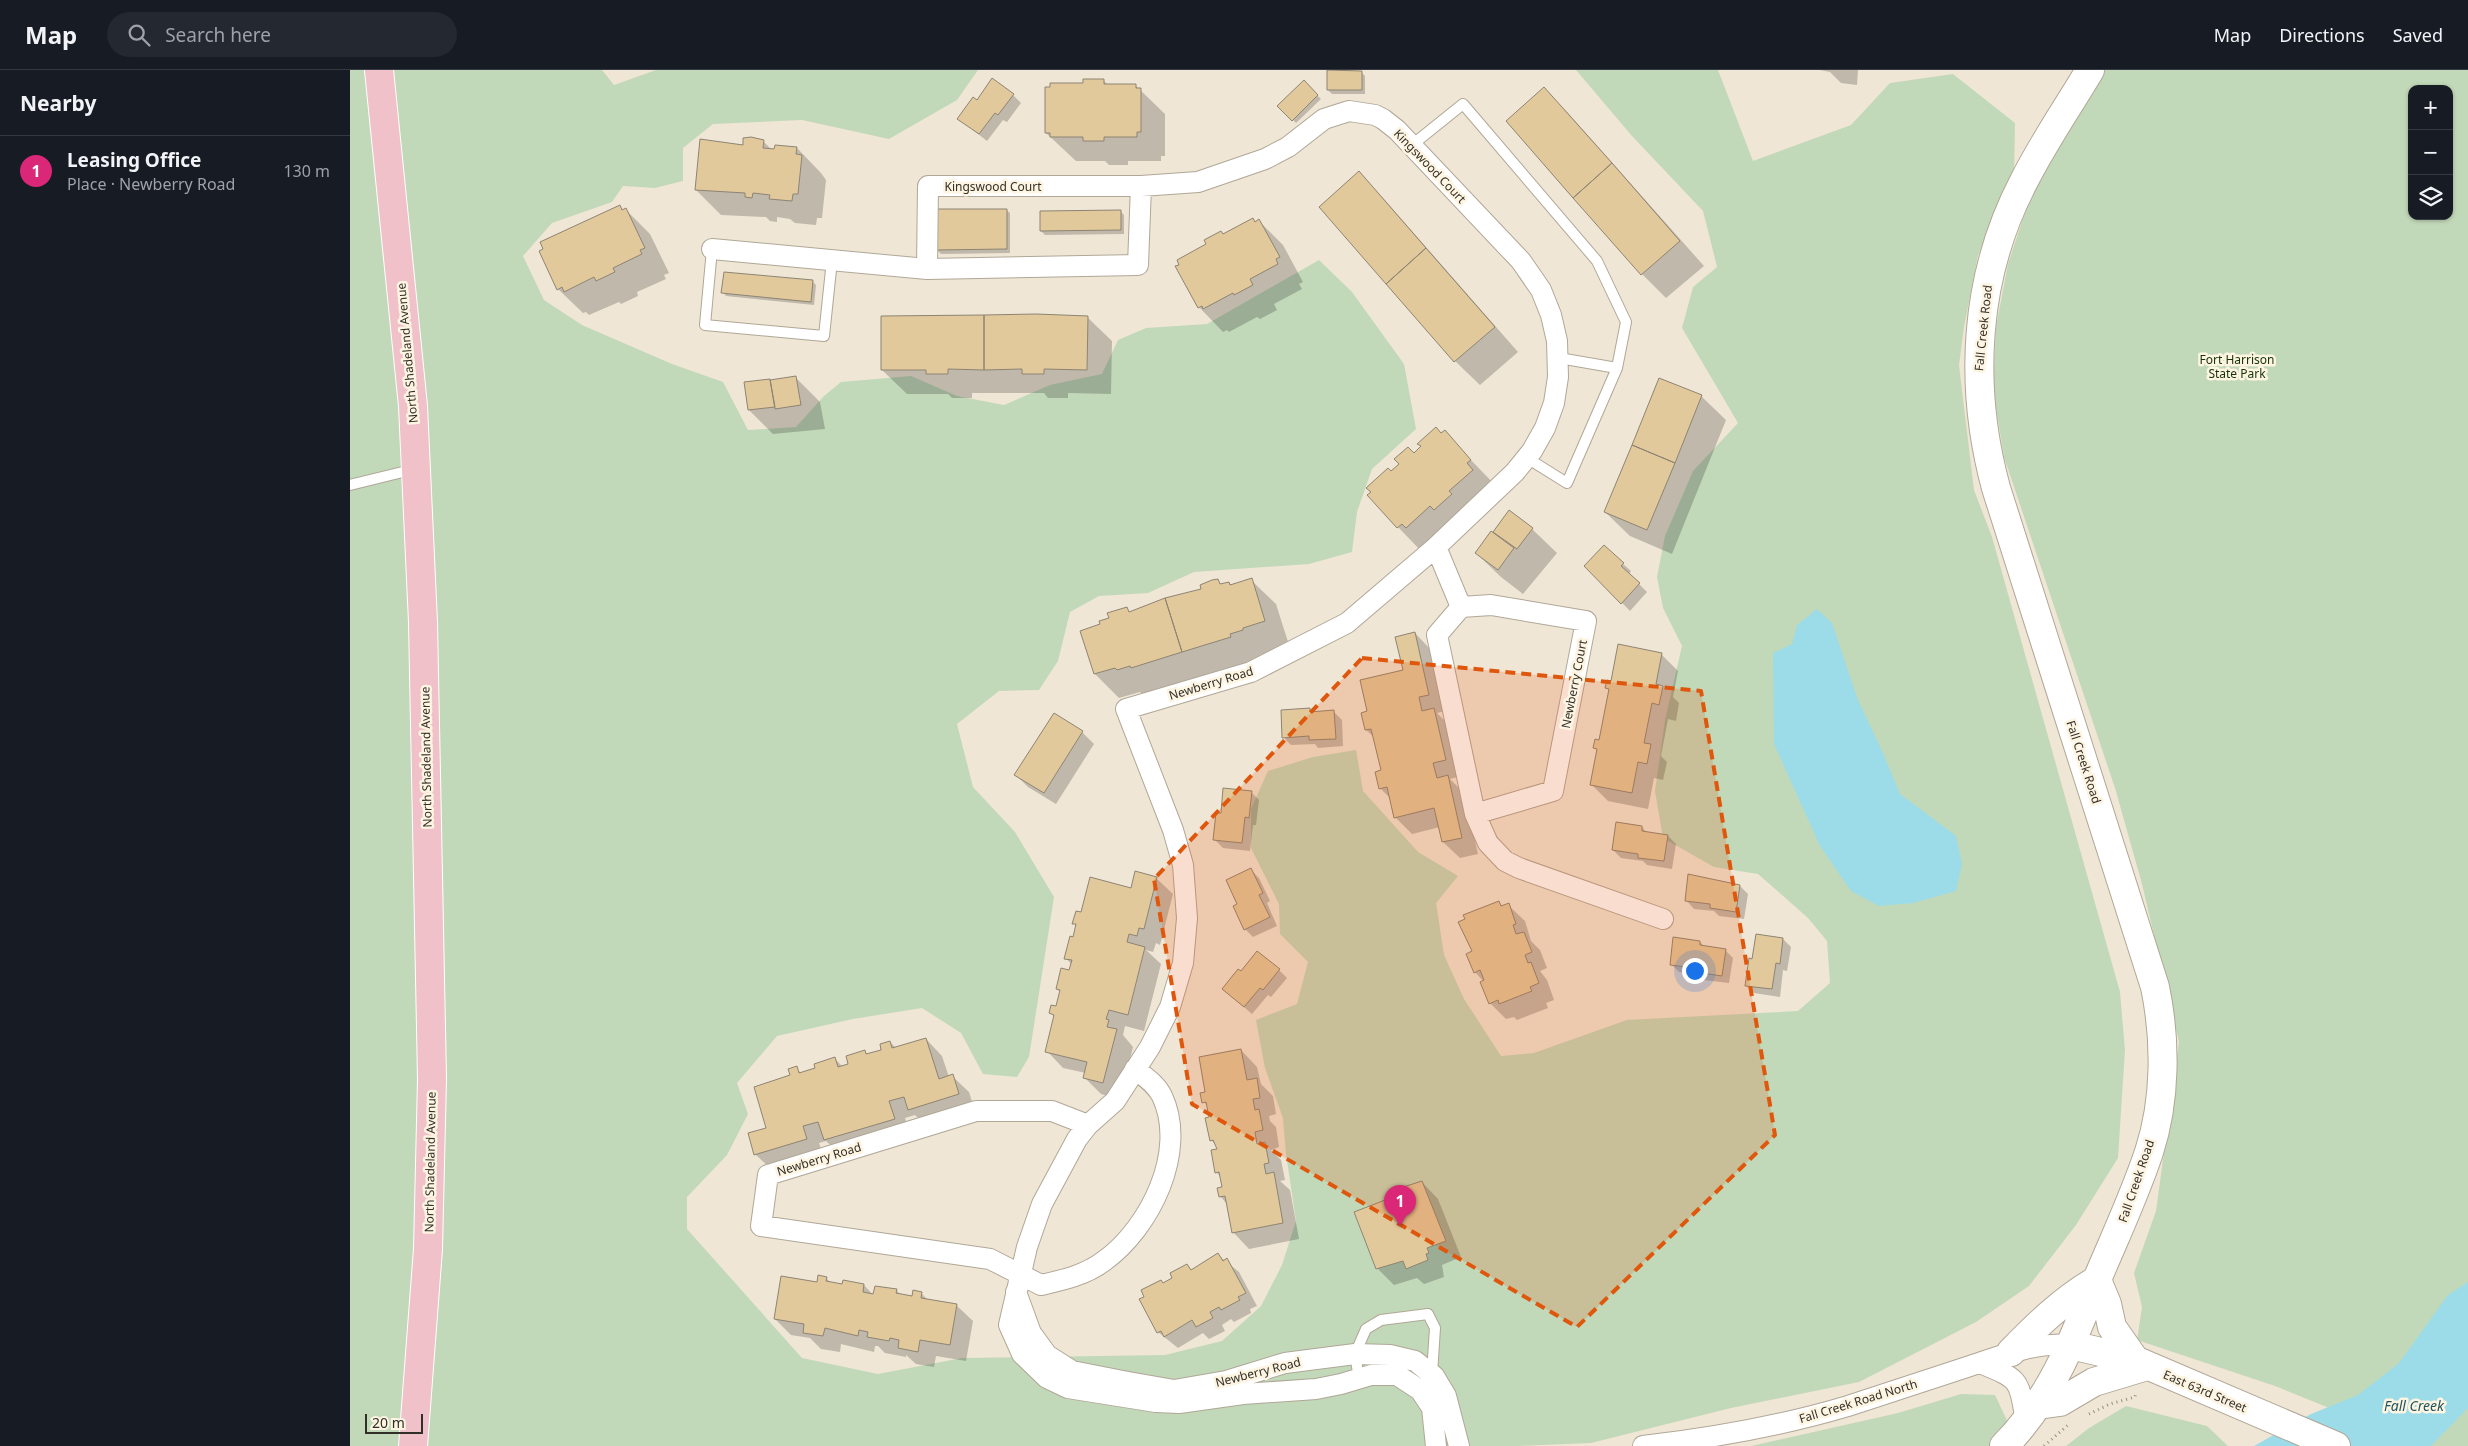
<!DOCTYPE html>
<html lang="en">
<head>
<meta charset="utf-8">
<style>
  :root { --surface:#171b24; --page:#242831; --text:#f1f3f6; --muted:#9ea1a6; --line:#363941; --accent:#db2777 }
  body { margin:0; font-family:"Noto Sans",sans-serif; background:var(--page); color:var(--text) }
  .controls { position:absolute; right:15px; top:15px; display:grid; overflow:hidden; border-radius:10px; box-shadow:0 1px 4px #0004 }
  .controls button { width:45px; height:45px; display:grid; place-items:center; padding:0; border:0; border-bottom:1px solid var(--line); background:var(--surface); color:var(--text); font:25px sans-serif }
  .scale { position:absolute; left:15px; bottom:12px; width:58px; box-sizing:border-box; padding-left:5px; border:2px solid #322f28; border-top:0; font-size:14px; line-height:18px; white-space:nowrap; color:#322f28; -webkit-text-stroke:4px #fdf4e2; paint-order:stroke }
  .you { position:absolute; left:1344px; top:900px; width:18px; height:18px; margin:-12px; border:4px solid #fff; border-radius:50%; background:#1a73e8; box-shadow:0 0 0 8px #1a73e833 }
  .badge { display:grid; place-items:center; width:32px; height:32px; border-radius:50%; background:var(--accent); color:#fff; font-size:16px; font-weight:700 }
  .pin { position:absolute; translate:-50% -41px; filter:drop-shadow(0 1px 2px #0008) }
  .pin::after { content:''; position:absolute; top:26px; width:18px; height:15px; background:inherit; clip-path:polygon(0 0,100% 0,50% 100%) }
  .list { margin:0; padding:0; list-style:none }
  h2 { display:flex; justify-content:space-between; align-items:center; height:65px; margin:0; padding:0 20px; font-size:21px }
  h2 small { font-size:16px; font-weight:400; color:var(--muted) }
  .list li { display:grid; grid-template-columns:32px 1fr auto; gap:15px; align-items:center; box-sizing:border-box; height:70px; padding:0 20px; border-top:1px solid var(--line) }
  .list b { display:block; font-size:19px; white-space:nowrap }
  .list p { margin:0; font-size:16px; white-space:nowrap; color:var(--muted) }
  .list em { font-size:16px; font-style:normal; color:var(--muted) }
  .icon { flex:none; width:28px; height:28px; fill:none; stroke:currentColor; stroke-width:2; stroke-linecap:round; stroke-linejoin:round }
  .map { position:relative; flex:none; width:2118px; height:1376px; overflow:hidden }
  header { display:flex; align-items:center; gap:30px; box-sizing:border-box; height:70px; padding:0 25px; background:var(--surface); border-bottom:1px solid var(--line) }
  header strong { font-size:24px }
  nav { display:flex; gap:28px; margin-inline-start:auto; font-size:18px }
  .search { width:350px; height:45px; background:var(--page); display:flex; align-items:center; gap:12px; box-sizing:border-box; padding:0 18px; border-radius:28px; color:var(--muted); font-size:19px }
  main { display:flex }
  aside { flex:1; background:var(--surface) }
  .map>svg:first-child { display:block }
  .green { fill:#c2d9b9; fill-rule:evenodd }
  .water { fill:#9cdbe8 }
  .shadow { fill:#0003 }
  .building { fill:#e2c99b; stroke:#8d8474 }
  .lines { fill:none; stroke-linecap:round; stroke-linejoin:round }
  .lane-casing { stroke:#b0a797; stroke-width:12 }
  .street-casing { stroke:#b0a797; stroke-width:22 }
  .secondary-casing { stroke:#b0a797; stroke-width:30 }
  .primary-casing { stroke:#fff; stroke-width:30 }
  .path { stroke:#958f82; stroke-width:3; stroke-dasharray:1 4; stroke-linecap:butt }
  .lane { stroke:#fff; stroke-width:10 }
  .street { stroke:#fff; stroke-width:20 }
  .secondary { stroke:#fff; stroke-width:28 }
  .primary { stroke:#f1c1c9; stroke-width:28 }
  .marked { fill:#df570d; fill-opacity:0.2; stroke:#df570d; stroke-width:4; stroke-dasharray:10 6; stroke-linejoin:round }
  .labels { text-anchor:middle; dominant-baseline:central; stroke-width:5; stroke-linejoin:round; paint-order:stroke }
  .street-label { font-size:12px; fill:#322f28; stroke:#fdf4e2 }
  .park-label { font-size:12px; fill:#153308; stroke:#fdf4e2 }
  .water-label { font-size:14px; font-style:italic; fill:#1f545e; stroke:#fdf4e2 }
</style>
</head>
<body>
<header>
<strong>Map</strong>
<div class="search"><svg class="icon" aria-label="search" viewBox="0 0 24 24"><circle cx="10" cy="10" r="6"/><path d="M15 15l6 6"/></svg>Search here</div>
<nav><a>Map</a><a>Directions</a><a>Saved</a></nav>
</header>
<main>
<aside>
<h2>Nearby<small></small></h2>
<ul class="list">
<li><span class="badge">1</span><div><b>Leasing Office</b><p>Place · Newberry Road</p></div><em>130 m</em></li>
</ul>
</aside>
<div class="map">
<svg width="2118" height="1376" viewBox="0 0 2118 1376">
  <rect width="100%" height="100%" fill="#f0e6d5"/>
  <path class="green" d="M0 0H252L264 15 306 0H628L607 30 539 69 452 50 363 54 333 78V111L305 118 273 116 262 132 202 153 173 186 194 230 232 255 322 294 373 312 398 360 446 357 474 326 491 312 561 306 607 326 654 335 700 315 752 304 768 270 796 258 857 254 969 190 1002 222 1054 294 1066 359 1022 399 1007 442 1002 482 959 494 844 502 798 523 749 526 720 542 708 591 689 620 649 621 607 654 623 717 665 762 704 827 679 987 667 1007 633 1004 611 963 572 938 503 949 427 966 387 1013 398 1044 377 1085 337 1127V1159L452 1288 528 1304 612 1288 815 1285 872 1271 911 1236 932 1195 946 1151 936 1084 933 1048 915 998 906 950 947 934 958 892 930 864 929 834 901 778V739L918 701 963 687 1006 680 1013 721 1068 782 1108 806 1086 833 1094 885 1114 929 1151 986 1184 983 1277 950 1448 941 1480 913 1477 871 1458 848 1408 804 1364 797 1313 768 1305 721 1315 650 1332 576 1313 538 1307 507 1315 466 1343 401 1388 353 1332 258 1343 217 1367 197 1353 141 1282 66 1226 0H1368L1403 91 1501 55 1540 13 1603 4 1665 53 1664 105 1628 185 1614 257 1609 295 1624 420 1642 467 1770 922 1775 980 1768 1088 1726 1155 1679 1216 1626 1252 1509 1312 1381 1338 1241 1373 1167 1376H0Z
    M1751 0H2118V1376H2073L1925 1316 1787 1270 1792 1237 1784 1203 1806 1141 1829 972 1792 814 1765 718 1654 387 1643 319 1646 257 1658 194 1678 133ZM2062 19H2099V146H2062Z
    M1611 1324 1645 1325 1669 1376H1401L1548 1343Z
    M1776 1336 1857 1356 1878 1376H1716L1739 1358Z"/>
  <path class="water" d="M1467 539 1482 553 1508 630 1533 683 1550 724 1606 766 1612 794 1606 821 1563 833 1529 836 1501 821 1470 776 1424 674 1423 583 1442 574 1447 555Z
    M2118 1212V1338L2081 1376H1904L1961 1344 2008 1325 2049 1293 2098 1225Z"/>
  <path class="shadow" d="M1470 0H1508L1507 15 1491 13 1480 2Z
    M1011 2 1015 6V24H982L978 20Z
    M753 10 758 15H785L815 44V86H811V91H778V95H759L755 91H726L696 63 734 14Z
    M954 12 971 29 946 53 929 36Z
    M1194 19 1218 43 1354 196 1316 228 1292 204Z
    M663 25 671 33 657 52 653 50 637 71 609 49 627 31Z
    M413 71 422 80 447 78 471 103 476 110 472 148H467L466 155 445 153 440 149 427 147V152L420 151 416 147 371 145 346 120 394 76Z
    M1009 103 1033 128 1168 282 1130 315 1105 291 970 137Z
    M270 136 274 141 276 140 300 164 319 203 314 205 316 209 287 222 288 226 271 234 269 232 239 245 236 242 233 243 208 219Z
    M656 140 660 143V183L591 184 587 180Z
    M770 141 774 145V164L695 165 691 161Z
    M903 149 906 153 909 151 933 175 953 212 949 214 952 219 924 234 927 240 910 249 907 247 879 262 877 260 873 262 849 237 874 165Z
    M462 211 466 215 464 235 376 226 373 222Z
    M737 247 762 271 761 324 718 323V328H698L694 323H622V328H602L598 324H557L532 300Z
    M446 308 470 332 475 359 423 364 399 340Z
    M1351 326 1376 350 1322 484 1280 466 1255 442Z
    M1094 362 1145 415 1072 482 1048 457 1041 402 1072 377 1069 374Z
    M1159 442 1182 459 1207 483 1173 524 1151 507 1126 483Z
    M1273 494 1281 501 1279 504 1297 522 1280 541 1236 496Z
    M901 510 926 534 939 575 904 589 905 591 807 622 805 620 792 624 790 622 769 628 745 604 752 555 777 539 780 543 789 540V538L853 520 868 511 872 515 879 513 882 516Z
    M1065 563 1081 580 1095 641 1087 643 1100 656 1111 706 1100 709 1114 723 1128 784 1110 788 1093 772 1090 757 1062 764 1045 747 1041 729 1030 718 1032 701 1025 668 1016 660 1019 642 1054 601Z
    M1311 584 1328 601 1323 627 1329 633 1326 651 1318 649 1311 686 1317 692 1313 710 1304 708 1298 739 1258 731 1241 714 1248 681 1245 677 1250 671 1260 621 1257 618 1262 612Z
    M959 640 962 643 984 642 992 650 993 676 968 678 965 674 941 675 933 667Z
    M732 662 744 674 706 734 678 717 666 705Z
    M901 722 909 730 906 755H903L900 781 873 778 865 770Z
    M1292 757 1297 763 1318 766 1326 774 1322 799 1297 795 1293 791 1271 788 1263 780Z
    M901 800 909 808 920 831 917 833 927 856 903 867 895 859 889 835Z
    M806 808 823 824 810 875 806 873 803 882 796 880 811 894 794 961 775 956 773 965 783 977 770 1029 751 1024 735 1008 736 1003 713 998 697 981 705 947 700 943 707 937 711 923 707 919 720 902 722 895 716 888 727 856 724 853 732 843Z
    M1390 816 1398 824 1394 849 1369 846 1364 841 1344 839 1336 830Z
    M1149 832 1153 837 1158 835 1175 851 1181 871 1190 880 1197 898 1190 901 1197 910 1204 930 1196 933 1198 938 1167 950 1164 947 1156 949 1140 933 1134 912 1125 902 1124 882Z
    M1433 869 1441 877 1437 901 1433 900 1430 927 1404 923 1396 915 1403 890Z
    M1350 872 1355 877 1375 880 1383 888 1379 913 1354 910 1350 905 1329 902 1321 894Z
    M929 900 937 908 921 927 918 925 902 944 873 919 892 903Z
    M576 969 592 986 599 1007 602 1006 619 1022 625 1041 576 1056 565 1045 555 1048 560 1065 492 1086 476 1071 469 1073 473 1085 422 1100 405 1084 446 998 452 1004 467 999 485 989 493 997 500 995 514 982 518 985 533 980 540 972 546 978Z
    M891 980 907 997 911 1014 923 1026 926 1044 919 1046 920 1051 926 1057 929 1077 921 1080 931 1090 935 1110 930 1111 940 1120 949 1169 899 1179 883 1162 877 1134 870 1126 873 1118 871 1107 866 1102 868 1077 861 1070V1048L859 1038 854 1032 857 1023Z
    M1072 1112 1088 1129 1111 1187 1092 1195 1094 1207 1074 1214 1067 1208 1044 1215 1027 1198Z
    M868 1185 889 1202 907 1236 900 1239 901 1243 884 1252 881 1249 872 1255 875 1261 859 1269 853 1263 828 1278 808 1262 814 1214 824 1209 837 1195 842 1201Z
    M476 1208 482 1214 514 1215 524 1226 546 1220 552 1226 563 1228 571 1223 578 1230 606 1235 623 1251 616 1291 586 1286 584 1297 566 1294 556 1285V1287L535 1283 528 1276H525L524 1282 491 1274 490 1282 471 1279 460 1268 441 1265 425 1249Z"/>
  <path class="building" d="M977 0 1012 1V20H977Z
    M642 8 664 24 648 45 645 43 629 64 607 49 623 27 627 30Z
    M733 9H754V14H786V18H791V62H787V67H754V71H733V67H700V63H695V17H700V13H733Z
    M954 10 968 25 942 51 927 36Z
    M1194 17 1262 93 1223 128 1156 51Z
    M401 67 414 70 413 78 424 79 425 75 447 77 446 84 452 85 448 124H443L442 131 419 129 420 125 403 123 402 128 395 127V123L345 120 350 69 393 75V68Z
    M1262 93 1330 171 1291 205 1223 128Z
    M1009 101 1076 178 1036 214 969 137Z
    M270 135 272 140 276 138 295 178 290 180 292 184 263 198 265 202 246 211 244 207 214 222 212 217 207 220 189 181 193 179 190 172Z
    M586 139H657V179L586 180Z
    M771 140V160L690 161V141Z
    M903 148 905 152 909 149 930 187 926 189 928 194 900 209 903 215 884 225 883 223 853 239 852 236 848 238 825 196 829 195 827 190 856 174 854 170 871 161 873 164Z
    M1076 178 1145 257 1104 292 1036 214Z
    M374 202 463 210 461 232 371 223Z
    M686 244 738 246 737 300 694 299V304H672V299L634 300V245Z
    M634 245V300L598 299V304H576V300H531V246Z
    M446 306 451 335 425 339 420 310Z
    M1309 308 1352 325 1325 393 1282 375Z
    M420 309 425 337 398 340 394 312Z
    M1086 357 1091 363 1095 360 1121 390 1117 393 1123 400 1099 421 1102 424 1084 440 1080 436 1056 458 1052 454 1047 458 1017 425 1021 422 1016 418 1038 398 1041 401 1049 394 1044 389 1058 377 1064 383 1071 376 1067 374Z
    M1282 375 1325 393 1297 460 1254 442Z
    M1159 440 1183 458 1167 479 1143 462Z
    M1141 461 1164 478 1148 500 1125 483Z
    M1254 475 1274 493 1271 496 1290 513 1271 534 1234 496Z
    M902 508 915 551 893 558V560L880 564 881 567 832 582 815 528 851 519 850 515 862 510 868 509 870 514 879 512 880 515Z
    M815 528 832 582 781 598 780 596 767 600 765 598 744 604 730 561 750 554 749 551 759 548 757 543 777 537 779 542Z
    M1065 562 1079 625 1069 627 1072 641 1084 638 1096 690 1083 693 1087 708 1098 705 1112 768 1092 772 1084 738 1044 748 1037 717 1029 719 1025 702 1031 700 1021 659 1015 660 1011 643 1017 641 1010 610 1053 600 1045 567Z
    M1268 574 1312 583 1306 614 1313 616 1309 635 1302 633 1294 673 1301 674 1297 694 1288 692 1282 723 1240 715 1247 679 1243 678 1245 669 1249 670 1259 619 1255 618 1257 610 1261 611Z
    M960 638V642L984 640 986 669 959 670V666L932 668 931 640Z
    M704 643 733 661 694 723 664 705Z
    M873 718 902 721 899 748 895 747 892 773 863 770 866 743H871Z
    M1266 752 1292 756V761L1318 765 1314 791 1288 788V784L1262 780Z
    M901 798 913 823 909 825 920 847 894 860 883 836 887 834 876 810Z
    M785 801 807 807 794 859 789 858 787 866 779 864 777 872 795 877 778 945 759 940 756 949 759 950 757 957 767 959 753 1013 733 1008 737 992 695 982 704 945 699 943 701 935 706 936 710 920 706 919 711 898 719 900 722 890 714 889 720 866 723 867 726 854H722L726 841 731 842 740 807 781 818Z
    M1338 804 1390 815 1386 842 1360 838V834L1335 831Z
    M1149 831 1151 836 1159 833 1166 854 1163 855 1166 864 1174 862 1182 882 1175 885 1178 893 1181 892 1189 913 1180 917 1182 921 1149 934 1148 930 1139 934 1130 912 1134 910 1130 900 1124 903 1116 884 1122 881 1108 852 1115 849 1113 845Z
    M1406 864 1433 868 1430 894 1426 893 1422 919 1395 916 1399 888 1402 889Z
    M1323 867 1350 871V875L1376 879 1372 906 1345 902V898L1320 895Z
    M907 881 930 899 913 920 910 918 894 937 872 919 888 899 891 901Z
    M576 968 589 1009 603 1004 609 1024 558 1040 554 1027 539 1031 545 1049 474 1070 468 1052 453 1056 457 1069 404 1085 398 1063 416 1058 404 1017 440 1005 438 999 447 996 449 1003 465 998 464 994 485 987 488 997 498 994 496 986 515 980 516 984 531 980 530 974 540 971 542 978Z
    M891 979 897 1010 907 1008 910 1028 903 1029 905 1040 909 1039 913 1060 905 1062 907 1074 915 1072 919 1093 914 1094 916 1104 924 1102 933 1153 882 1163 875 1126 869 1127 867 1118 872 1117 869 1102 865 1103 861 1080 867 1079 863 1070 860 1071 855 1048 859 1047 856 1032 852 1033 850 1023 855 1022 849 987Z
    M1072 1111 1096 1171 1077 1178 1079 1183 1076 1184 1078 1190 1056 1199 1053 1191 1026 1199 1004 1142 1043 1127 1041 1121Z
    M868 1183 873 1191 877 1188 896 1223 888 1227 890 1230 871 1240 869 1237 860 1242 863 1248 846 1257 842 1250 814 1267 811 1261 807 1263 789 1229 794 1227 791 1220 811 1210 813 1213 822 1208 820 1203 837 1194 841 1200Z
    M468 1205 477 1207 476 1211 492 1214 493 1210 514 1214 513 1222 523 1224 525 1216 547 1219 546 1223 562 1226 563 1220 572 1222 571 1228 607 1234 600 1275 570 1270 568 1282 548 1278 549 1270 540 1268 539 1271 517 1267 518 1262 509 1260 508 1266 475 1258 473 1266 453 1263 454 1254 424 1249 431 1206 467 1212Z"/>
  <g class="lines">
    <g class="lane-casing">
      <path id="lane" d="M1062 75 1113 34 1247 191 1276 252 1267 298 1217 413 1177 388
        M362 179 355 255 474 266 482 190
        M1209 288 1267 298
        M0 415 65 399
        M1009 1309 1005 1284 1016 1259 1031 1250 1078 1244 1085 1258 1082 1304"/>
    </g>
    <g class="street-casing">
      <path id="street" d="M362 179 577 199 788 195 791 116
        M577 199 578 116H791L848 112 915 89 938 77 974 49 999 41 1025 45 1033 49 1047 60 1171 191 1191 220 1201 245 1207 271 1208 307 1204 333 1195 358 1182 381 1165 402 1086 477 997 553 901 602 776 639 823 760 833 795 837 848 833 893 820 937 800 977 765 1031 738 1055 727 1069 692 1134 677 1177 659 1255 672 1284 697 1308 718 1318 806 1332 829 1333 893 1324 966 1319 991 1314 1021 1305H1047L1070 1320 1082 1338 1086 1376
        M1086 477 1111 537
        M1125 744 1203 721 1236 551 1141 535 1111 537 1087 565 1125 744 1138 773 1155 791 1169 798 1313 849
        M738 1055 702 1041H626L418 1105 411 1156 640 1189 691 1215C713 1210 736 1205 754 1191 800 1158 838 1081 812 1026 806 1014 795 1007 785 999
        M666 1222 681 1263 697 1285 722 1301 778 1312 824 1320 876 1311 935 1293 1005 1284 1040 1285 1065 1291 1084 1306 1096 1326 1109 1376
        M1630 1293C1671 1310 1668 1308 1676 1351
        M1293 1376C1362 1368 1431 1356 1498 1336 1538 1323 1578 1310 1617 1297 1651 1286 1684 1272 1721 1275"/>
    </g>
    <g class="secondary-casing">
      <path id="secondary" d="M1747 1210 1757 1234 1762 1257 1785 1290
        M1721 1275 1785 1290 1986 1376
        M1661 1282C1687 1255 1714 1229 1747 1210
        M1688 1335 1710 1332 1744 1312 1797 1296
        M1654 1376C1700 1330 1723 1271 1746 1212 1764 1169 1784 1127 1799 1082 1816 1030 1816 970 1805 917L1646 418C1618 315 1624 206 1674 111 1693 73 1718 37 1740 0"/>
    </g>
    <g class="primary-casing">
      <path id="primary" d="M29 0 63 336 73 552 82 1009 78 1179 63 1376"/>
    </g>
    <path class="path" d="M1739 1344 1760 1334 1785 1327 1786 1323
      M1694 1376 1718 1355"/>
    <use href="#lane" class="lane"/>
    <use href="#street" class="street"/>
    <use href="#secondary" class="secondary"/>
    <use href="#primary" class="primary"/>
  </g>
  <path class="marked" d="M1012 588 1351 621 1425 1065 1227 1257 842 1034 804 809Z"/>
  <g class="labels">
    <g class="street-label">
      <text transform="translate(1080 96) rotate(46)">Kingswood Court</text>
      <text x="643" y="116">Kingswood Court</text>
      <text transform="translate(1633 258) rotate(-84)">Fall Creek Road</text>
      <text transform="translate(57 283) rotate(-95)">North Shadeland Avenue</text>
      <text transform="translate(861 613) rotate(-17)">Newberry Road</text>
      <text transform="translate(1224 614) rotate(-79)">Newberry Court</text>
      <text transform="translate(76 687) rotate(-91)">North Shadeland Avenue</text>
      <text transform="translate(1734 692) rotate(72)">Fall Creek Road</text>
      <text transform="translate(469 1089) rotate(-17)">Newberry Road</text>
      <text transform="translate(80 1092) rotate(-89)">North Shadeland Avenue</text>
      <text transform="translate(1786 1111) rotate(-71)">Fall Creek Road</text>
      <text transform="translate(908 1302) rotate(-14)">Newberry Road</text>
      <text transform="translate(1855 1321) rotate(23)">East 63rd Street</text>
      <text transform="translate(1508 1331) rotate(-17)">Fall Creek Road North</text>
    </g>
    <g class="park-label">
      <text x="1887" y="289">Fort Harrison<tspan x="1887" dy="14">State Park</tspan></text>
    </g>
    <g class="water-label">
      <text x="2064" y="1335">Fall Creek</text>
    </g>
  </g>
</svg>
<div class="controls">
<button>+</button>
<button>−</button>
<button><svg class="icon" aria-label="layers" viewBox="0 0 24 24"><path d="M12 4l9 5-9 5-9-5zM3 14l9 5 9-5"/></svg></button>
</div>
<div class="scale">20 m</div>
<div class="you"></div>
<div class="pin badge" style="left:1050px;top:1156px">1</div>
</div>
</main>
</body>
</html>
